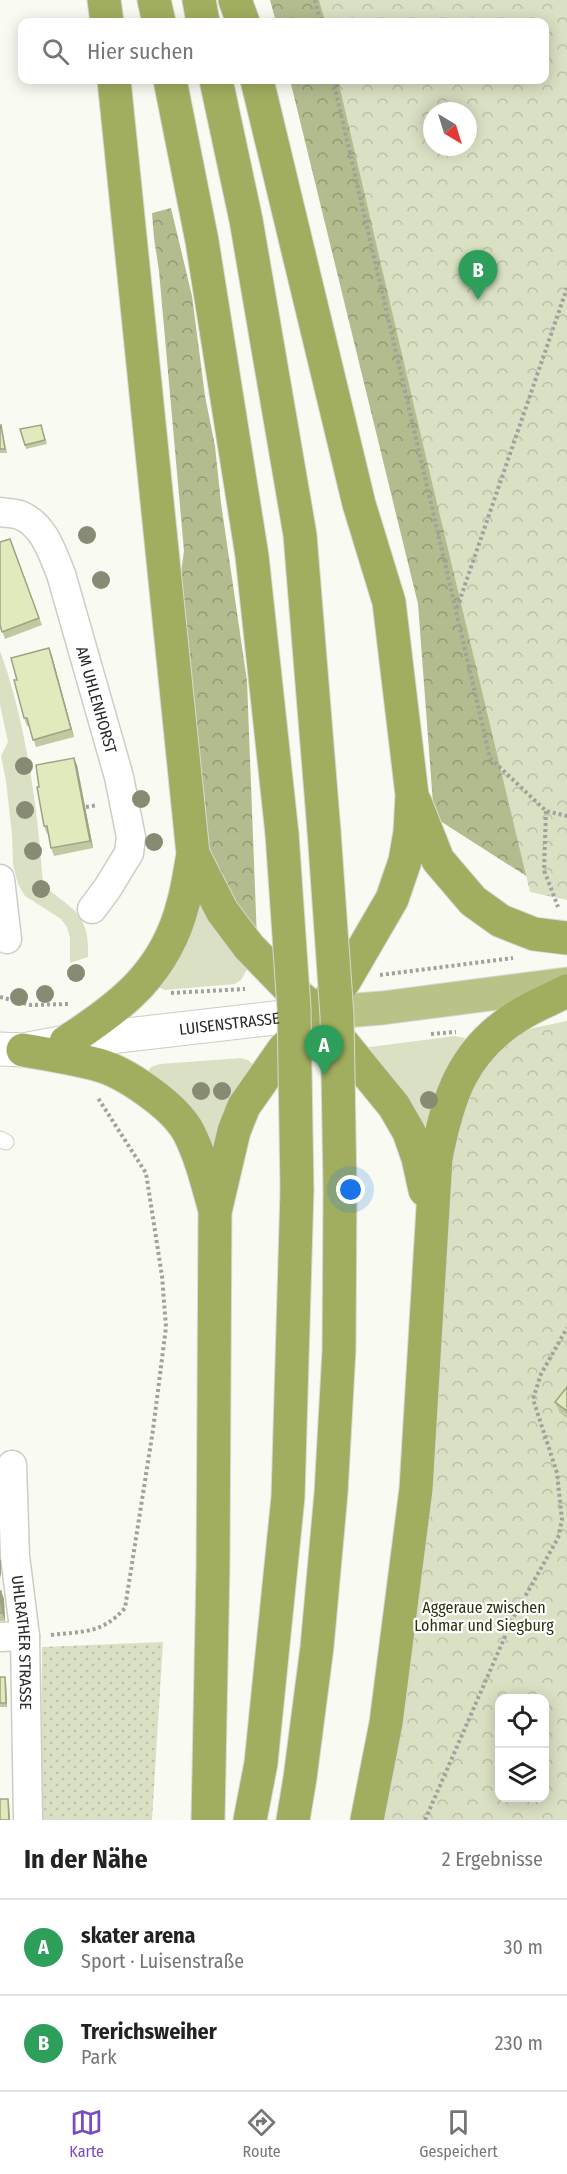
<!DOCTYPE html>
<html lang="de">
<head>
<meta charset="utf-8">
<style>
  :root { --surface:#fff; --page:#f2f2f2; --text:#222; --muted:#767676; --line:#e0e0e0; --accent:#794ac3 }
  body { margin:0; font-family:"Fira Sans Condensed",sans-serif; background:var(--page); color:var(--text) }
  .controls { position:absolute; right:18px; bottom:18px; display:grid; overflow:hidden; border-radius:12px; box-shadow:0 3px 15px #0003 }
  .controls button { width:54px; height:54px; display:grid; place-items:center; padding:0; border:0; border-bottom:2px solid var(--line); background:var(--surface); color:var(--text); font:30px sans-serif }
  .compass { position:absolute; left:423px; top:102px; width:54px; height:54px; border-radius:50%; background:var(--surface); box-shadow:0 3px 15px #0003; rotate:142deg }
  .you { position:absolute; left:351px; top:1190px; width:21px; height:21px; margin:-15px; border:4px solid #fff; border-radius:50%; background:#1a73e8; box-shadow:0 0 0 9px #1a73e833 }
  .badge { display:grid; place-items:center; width:39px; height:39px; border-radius:50%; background:var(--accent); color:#fff; font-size:20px; font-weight:700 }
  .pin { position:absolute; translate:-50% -50px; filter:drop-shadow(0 2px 3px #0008) }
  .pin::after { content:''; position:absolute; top:32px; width:21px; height:18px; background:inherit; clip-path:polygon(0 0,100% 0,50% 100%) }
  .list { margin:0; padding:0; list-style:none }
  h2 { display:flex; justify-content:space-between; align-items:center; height:78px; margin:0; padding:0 24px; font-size:26px }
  h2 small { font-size:20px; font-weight:400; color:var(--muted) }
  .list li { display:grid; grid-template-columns:39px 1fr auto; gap:18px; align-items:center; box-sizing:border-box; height:96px; padding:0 24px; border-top:2px solid var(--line) }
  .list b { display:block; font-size:22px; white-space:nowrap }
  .list p { margin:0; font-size:20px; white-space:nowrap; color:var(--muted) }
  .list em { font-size:20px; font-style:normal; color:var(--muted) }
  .icon { flex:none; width:33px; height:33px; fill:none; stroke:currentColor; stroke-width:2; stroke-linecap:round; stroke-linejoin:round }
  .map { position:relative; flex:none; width:567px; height:1820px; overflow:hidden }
  .search { position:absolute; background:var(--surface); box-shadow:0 3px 15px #0003; left:18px; right:18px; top:18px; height:66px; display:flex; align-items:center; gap:15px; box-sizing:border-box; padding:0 21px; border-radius:12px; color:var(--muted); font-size:22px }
  .sheet { height:270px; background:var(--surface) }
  nav { display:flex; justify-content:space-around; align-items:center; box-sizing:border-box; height:84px; border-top:2px solid var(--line); background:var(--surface); font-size:16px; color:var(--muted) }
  nav a { display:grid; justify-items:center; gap:3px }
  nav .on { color:var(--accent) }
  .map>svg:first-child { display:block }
  .grass { fill:#dae0c3 }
  .forest { fill:url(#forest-crowns) }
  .park { fill:url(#park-crowns); fill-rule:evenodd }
  .garden { fill:url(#garden-dots) }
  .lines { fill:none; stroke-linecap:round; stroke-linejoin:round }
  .service-casing { stroke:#cbcec4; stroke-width:17 }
  .minor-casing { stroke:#cbcec4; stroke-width:31 }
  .secondary-casing { stroke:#cbcec4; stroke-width:35 }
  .primary-casing { stroke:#d8d8d8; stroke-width:35 }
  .trunk-casing { stroke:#d8d8d8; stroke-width:35 }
  .path { stroke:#a1a29c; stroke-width:4; stroke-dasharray:3 3; stroke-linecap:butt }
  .service { stroke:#fff; stroke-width:15 }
  .minor { stroke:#fff; stroke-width:28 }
  .secondary { stroke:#fff; stroke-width:33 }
  .primary { stroke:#b9c287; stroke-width:33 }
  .trunk { stroke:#a2ae5f; stroke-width:33 }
  .trunk-bridge-casing { stroke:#d8d8d8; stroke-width:35; stroke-linecap:butt }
  .trunk-bridge { stroke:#a2ae5f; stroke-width:33 }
  .tree { fill:#878b74 }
  .wall { fill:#c1c9a2 }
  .shaded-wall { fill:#9da484 }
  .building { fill:#e0eabc; stroke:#9da484; stroke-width:1.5 }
  .labels { text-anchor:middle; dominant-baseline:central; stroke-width:4.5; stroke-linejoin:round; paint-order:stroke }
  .street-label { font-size:16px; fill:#282825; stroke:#fff }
  .park-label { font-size:16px; fill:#2a2f0c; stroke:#fff }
</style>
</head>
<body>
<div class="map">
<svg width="567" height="1820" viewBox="0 0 567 1820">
  <defs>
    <pattern id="forest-crowns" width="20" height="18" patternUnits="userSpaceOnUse" patternTransform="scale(1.5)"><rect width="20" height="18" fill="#b2bc8f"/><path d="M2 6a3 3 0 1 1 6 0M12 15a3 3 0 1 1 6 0" fill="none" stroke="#919975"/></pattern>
    <pattern id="park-crowns" width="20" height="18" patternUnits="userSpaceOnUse" patternTransform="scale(1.5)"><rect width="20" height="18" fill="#dae0c3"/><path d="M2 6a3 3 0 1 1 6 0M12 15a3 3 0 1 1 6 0" fill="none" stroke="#bbc0a7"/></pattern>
    <pattern id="garden-dots" width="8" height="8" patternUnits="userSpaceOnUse" patternTransform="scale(1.5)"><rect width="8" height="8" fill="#dae0c3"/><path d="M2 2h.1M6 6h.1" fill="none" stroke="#bbc0a7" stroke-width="1.8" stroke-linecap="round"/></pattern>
  </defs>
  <rect width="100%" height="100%" fill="#f9fbf2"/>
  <path class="grass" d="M0 651C26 721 38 811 43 885 72 910 90 912 88 957L70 963V938L67 927 61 919 25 896 18 884 13 864 12 835 6 781 1 756 8 742 0 705Z
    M197 882 249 966 241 980 235 984 165 990 154 985Z
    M455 1036 465 1038 430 1136 362 1048Z
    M241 1058 248 1060 254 1065 214 1161 146 1075 151 1067 160 1064Z"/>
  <path class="forest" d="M270 0H416L404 22H276Z
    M290 80H413L534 881 434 817 418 604Z
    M171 208 192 296 205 396 215 446 221 503 247 681 257 940 224 891 204 835 178 593 184 551 159 271 154 238 152 213Z"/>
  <path class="park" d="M319 0H567V900L530 892 425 453 338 80H544V22H325ZM432 111H468V147H432Z
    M567 1021V1820H372L434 1163 484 1058 528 1029ZM500 1698H544V1798H500Z"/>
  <path class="garden" d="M163 1642 152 1820H41L42 1647Z"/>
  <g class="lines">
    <g class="service-casing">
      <path id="service" d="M0 1139 6 1142"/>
    </g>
    <g class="minor-casing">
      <g id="minor">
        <path id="s1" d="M0 512C6 513 14 513 20 515 44 525 52 552 61 574L119 777 131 837 129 853 107 889 92 909"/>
        <path d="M0 879 7 939"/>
        <path id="s2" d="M12 1465 15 1556 25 1636 28 1820"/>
        <path d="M0 1637 25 1636"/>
      </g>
    </g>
    <g class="secondary-casing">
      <g id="secondary">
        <path id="s3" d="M0 1049 23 1050 66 1042 318 1013"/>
      </g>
    </g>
    <g class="primary-casing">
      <path id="primary" d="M318 1013 382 1008 567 984"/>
    </g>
    <g class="trunk-casing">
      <path id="trunk" d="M104 0 107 22
        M154 0 159 22
        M199 0 203 22
        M235 0 243 22
        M170 80 202 241 252 556 282 834
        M216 80 246 220 300 535 324 831
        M415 802 438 860 473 901 501 921 534 934 567 938
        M193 854 222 911 249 947 288 987 318 1013 394 1106 409 1132 418 1158 425 1190
        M66 1042C122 1006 166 972 183 904 188 887 190 870 193 854L114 80
        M23 1050C47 1054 71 1058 95 1064 124 1071 175 1106 189 1133 201 1157 207 1182 214 1207
        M208 1820 213 1566 215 1212 234 1131 244 1106 284 1049 318 1013 345 980 392 899 405 861 410 832 412 795 389 602 359 504 257 80
        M250 1820 261 1763 288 1497 297 1190
        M293 1820 300 1778 317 1647 331 1493 339 1350 340 1189
        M367 1820 386 1723 416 1489 436 1158C448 1097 462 1051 518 1016 533 1006 551 999 567 991"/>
    </g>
    <path class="path" d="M315 0 320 22
      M333 80 490 758 546 811 567 816
      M457 608 567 288
      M86 807 97 805
      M546 811 544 870 558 907
      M380 975 513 958
      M171 993 245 989
      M0 997 31 1005 68 1004
      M431 1034 456 1032
      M51 1635C84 1631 102 1634 125 1608L153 1430 166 1327 162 1276 146 1173 98 1098
      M425 1820 513 1618 558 1538 562 1520 557 1473 533 1399 541 1374 567 1328"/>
    <use href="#service" class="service"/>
    <use href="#minor" class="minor"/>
    <use href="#secondary" class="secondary"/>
    <use href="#primary" class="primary"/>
    <use href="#trunk" class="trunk"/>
    <g class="trunk-bridge-casing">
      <path id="trunk-bridge" d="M324 831 337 1016 340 1189
        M282 834 294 1008 297 1190"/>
    </g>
    <use href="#trunk-bridge" class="trunk-bridge"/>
  </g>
  <g class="tree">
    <circle cx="87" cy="535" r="9"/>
    <circle cx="101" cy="580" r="9"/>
    <circle cx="24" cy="766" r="9"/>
    <circle cx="141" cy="799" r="9"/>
    <circle cx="25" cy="810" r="9"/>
    <circle cx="154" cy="842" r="9"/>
    <circle cx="33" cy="851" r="9"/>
    <circle cx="41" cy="889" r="9"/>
    <circle cx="76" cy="973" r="9"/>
    <circle cx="45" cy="994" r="9"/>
    <circle cx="19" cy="997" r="9"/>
    <circle cx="201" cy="1091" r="9"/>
    <circle cx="222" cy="1091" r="9"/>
    <circle cx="429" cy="1100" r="9"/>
  </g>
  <path class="wall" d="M0 425 2 429 7 453H0Z
    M41 425 47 444 26 449 20 429Z
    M10 539 42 625 5 639 0 625Z
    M52 656 74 737 36 747 29 726H27L24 718 17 680Z
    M77 765 93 848 54 856 51 848 48 834H47L44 826 39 787Z
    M567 1387V1418L559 1412 555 1402Z
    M0 1591H1L4 1599 5 1621H0Z
    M0 1677 6 1681 7 1707H0Z"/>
  <path class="shaded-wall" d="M49 648 52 656 74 737 71 729Z
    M74 758 77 765 93 848 90 841Z
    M0 1559 1 1561V1578L0 1574Z
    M1 1591 4 1599 5 1621 2 1613Z
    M5 1677 6 1681 7 1707 6 1703Z
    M8 1799 9 1803 10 1820H9Z"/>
  <path class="building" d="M0 425H1L5 449H0Z
    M41 425 45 440 25 445 20 429Z
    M10 539 39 618 2 632 0 625V542Z
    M49 648 71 729 33 740 27 718H24L14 680H17L11 658Z
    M74 758 90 841 51 848 47 826H44L37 787H39L36 765Z
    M567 1387V1411L555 1402Z
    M0 1591H1L2 1613H0Z
    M0 1677H5L6 1703H0Z
    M0 1799H8L9 1820H0Z"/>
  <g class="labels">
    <g class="street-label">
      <text stroke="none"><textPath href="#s1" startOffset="225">AM UHLENHORST</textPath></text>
      <text stroke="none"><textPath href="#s3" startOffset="231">LUISENSTRASSE</textPath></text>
      <text stroke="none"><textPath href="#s2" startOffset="178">UHLRATHER STRASSE</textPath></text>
    </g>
    <g class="park-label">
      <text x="484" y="1607">Aggeraue zwischen<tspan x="484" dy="18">Lohmar und Siegburg</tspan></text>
    </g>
  </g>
</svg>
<div class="controls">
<button><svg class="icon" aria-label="locate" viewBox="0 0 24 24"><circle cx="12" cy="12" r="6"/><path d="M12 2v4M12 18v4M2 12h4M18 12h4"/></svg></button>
<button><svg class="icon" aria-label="layers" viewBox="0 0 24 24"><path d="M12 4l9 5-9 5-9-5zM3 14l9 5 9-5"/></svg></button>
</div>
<svg class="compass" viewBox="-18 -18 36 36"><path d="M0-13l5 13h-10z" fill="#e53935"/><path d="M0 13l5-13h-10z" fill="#767676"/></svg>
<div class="you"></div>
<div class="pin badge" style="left:324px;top:1075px;background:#2e9e5b">A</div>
<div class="pin badge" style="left:478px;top:300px;background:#2e9e5b">B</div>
<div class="search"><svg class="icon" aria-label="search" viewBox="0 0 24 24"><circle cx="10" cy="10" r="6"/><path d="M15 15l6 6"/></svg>Hier suchen</div>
</div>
<section class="sheet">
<h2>In der Nähe<small>2 Ergebnisse</small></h2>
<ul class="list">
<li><span class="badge" style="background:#2e9e5b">A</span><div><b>skater arena</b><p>Sport · Luisenstraße</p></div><em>30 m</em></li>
<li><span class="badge" style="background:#2e9e5b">B</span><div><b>Trerichsweiher</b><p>Park</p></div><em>230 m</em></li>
</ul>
</section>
<nav>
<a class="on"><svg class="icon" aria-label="map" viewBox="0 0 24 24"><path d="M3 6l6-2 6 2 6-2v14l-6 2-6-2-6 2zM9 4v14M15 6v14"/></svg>Karte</a>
<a><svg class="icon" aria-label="directions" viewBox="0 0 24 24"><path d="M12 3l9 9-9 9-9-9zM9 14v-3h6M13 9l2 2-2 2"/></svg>Route</a>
<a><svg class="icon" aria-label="saved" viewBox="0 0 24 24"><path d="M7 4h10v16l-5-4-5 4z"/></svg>Gespeichert</a>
</nav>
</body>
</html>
